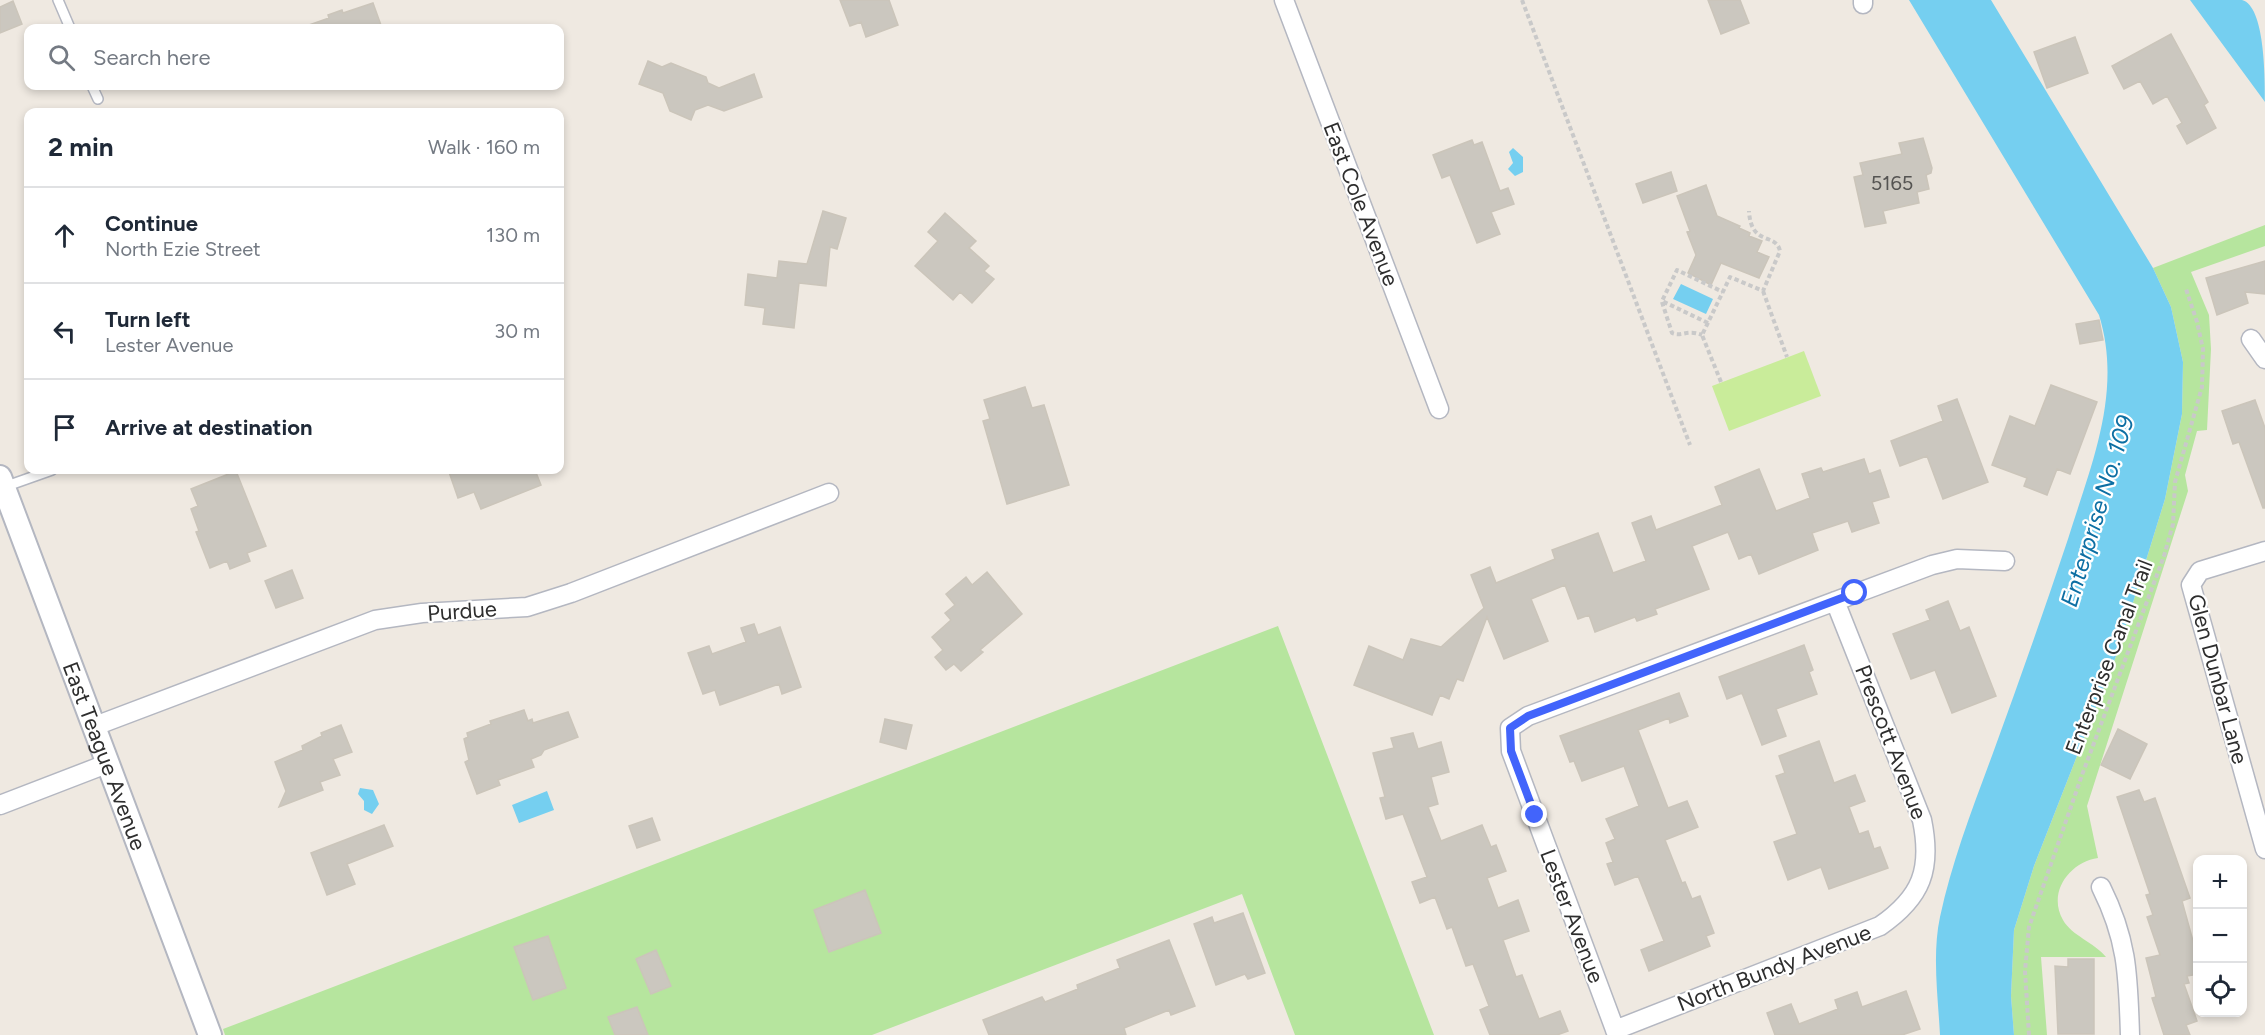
<!DOCTYPE html>
<html lang="en">
<head>
<meta charset="utf-8">
<style>
  :root { --surface:#fff; --page:#f2f2f3; --text:#1f2937; --muted:#747a83; --line:#e0e1e3 }
  body { margin:0; font-family:Figtree,sans-serif; background:var(--page); color:var(--text) }
  .controls { position:absolute; right:18px; bottom:18px; display:grid; overflow:hidden; border-radius:12px; box-shadow:0 3px 9px #0003 }
  .controls button { width:54px; height:54px; display:grid; place-items:center; padding:0; border:0; border-bottom:2px solid var(--line); background:var(--surface); color:var(--text); font:30px sans-serif }
  .stop { position:absolute; width:18px; height:18px; margin:-14px; border:4px solid #4264fb; border-radius:50%; background:#fff }
  .stop.end { background:#4264fb; border-color:#fff; box-shadow:0 2px 6px #0008 }
  .list { margin:0; padding:0; list-style:none }
  h2 { display:flex; justify-content:space-between; align-items:center; height:78px; margin:0; padding:0 24px; font-size:26px }
  h2 small { font-size:20px; font-weight:400; color:var(--muted) }
  .list li { display:grid; grid-template-columns:39px 1fr auto; gap:18px; align-items:center; box-sizing:border-box; height:96px; padding:0 24px; border-top:2px solid var(--line) }
  .list b { display:block; font-size:22px; white-space:nowrap }
  .list p { margin:0; font-size:20px; white-space:nowrap; color:var(--muted) }
  .list em { font-size:20px; font-style:normal; color:var(--muted) }
  .icon { flex:none; width:33px; height:33px; fill:none; stroke:currentColor; stroke-width:2; stroke-linecap:round; stroke-linejoin:round }
  .map { position:relative; flex:none; width:2265px; height:1035px; overflow:hidden }
  .search { position:absolute; background:var(--surface); box-shadow:0 3px 9px #0003; left:24px; top:24px; width:540px; height:66px; display:flex; align-items:center; gap:15px; box-sizing:border-box; padding:0 21px; border-radius:12px; color:var(--muted); font-size:22px }
  .panel { position:absolute; background:var(--surface); box-shadow:0 3px 9px #0003; left:24px; top:108px; width:540px; height:366px; border-radius:12px }
  .map>svg:first-child { display:block }
  .green { fill:#b6e59e }
  .pitch { fill:#c9ec9a }
  .water { fill:#75cff0 }
  .building { fill:#cbc7bf; stroke:#cbc5ba; stroke-width:1.5 }
  .lines { fill:none; stroke-linecap:round; stroke-linejoin:round }
  .service-casing { stroke:#b4b7c1; stroke-width:12 }
  .minor-casing { stroke:#b4b7c1; stroke-width:21 }
  .tertiary-casing { stroke:#b4b7c1; stroke-width:26 }
  .path { stroke:#c9c9c9; stroke-width:4; stroke-dasharray:4.5 3; stroke-linecap:butt }
  .service { stroke:#fff; stroke-width:9 }
  .minor { stroke:#fff; stroke-width:18 }
  .tertiary { stroke:#fff; stroke-width:22 }
  .route { stroke:#4264fb; stroke-width:8 }
  .labels { text-anchor:middle; dominant-baseline:central; stroke-width:4.5; stroke-linejoin:round; paint-order:stroke }
  .number-label { font-size:20px; fill:#555452 }
  .street-label { font-size:22px; fill:#2e2e2e; stroke:#fff }
  .water-label { font-size:24px; font-style:italic; fill:#0d6fa3; stroke:#fff }
</style>
</head>
<body>
<div class="map">
<svg width="2265" height="1035" viewBox="0 0 2265 1035">
  <rect width="100%" height="100%" fill="#efe9e1"/>
  <path class="green" d="M2265 225V246L2191 272 2209 315 2211 349 2207 430 2197 431 2185 475 2188 491 2087 806 2098 858C2070 862 2047 892 2063 920 2072 936 2094 942 2106 957H2041L2047 1035H2014L2011 996 2014 930 2034 866 2118 651 2165 499 2182 414 2183 362 2171 307 2153 268Z
    M1278 626 1434 1035H1295L1242 894 872 1035H225L223 1029Z"/>
  <path class="pitch" d="M1804 351 1821 396 1729 431 1712 386Z"/>
  <path class="water" d="M1909 0H1991L2153 268 2171 307 2183 362 2182 414 2165 499 2118 651 2034 866 2014 930 2011 996 2014 1035H1940C1938 997 1932 954 1940 917 1952 861 1973 807 1993 753 2019 682 2044 611 2068 539 2091 465 2123 392 2099 315Z
    M2190 0C2206 0 2226 0 2242 0 2265 6 2265 77 2265 102Z
    M1513 148 1523 157V172L1515 176 1508 169 1513 163 1509 152Z
    M1681 284 1713 299 1706 314 1673 299Z
    M360 788 373 790 379 804 372 814 364 810V801L358 794Z
    M547 791 554 810 519 823 512 805Z"/>
  <path class="building" d="M840 0H889L898 25 866 37 861 22 850 26Z
    M1708 0H1740L1749 23 1721 34Z
    M13 1 22 24 0 33V7Z
    M373 3 382 28H306V26L329 18 328 15 342 10 343 13Z
    M2171 34 2208 102 2204 105 2216 128 2187 144 2177 126 2182 123 2167 96 2153 104 2140 81 2124 89 2112 66Z
    M2075 37 2088 73 2047 88 2034 52Z
    M648 61 662 67 671 63 706 77 708 83 719 88 754 74 762 97 724 111 708 105 695 110 691 120 670 111 663 93 639 84Z
    M1923 138 1932 168 1931 173 1926 175 1929 189 1917 192 1919 203 1883 211 1886 223 1865 227 1854 177 1863 175 1860 163 1902 154 1899 143Z
    M1472 140 1474 145 1482 142 1500 191 1508 188 1514 204 1491 212 1500 234 1477 243 1450 175 1442 178 1433 155Z
    M1671 172 1677 191 1643 203 1636 184Z
    M1706 185 1717 216 1740 226 1739 228 1750 233 1749 236 1762 241 1757 252 1769 257 1759 278 1721 263 1711 285 1688 273 1696 255 1687 232 1690 231 1677 196Z
    M823 211 846 218 837 249 830 247 826 286 799 283 794 328 763 324 765 308 745 305 748 274 777 278 779 261 807 264Z
    M945 213 976 241 969 248 989 266 984 271 994 279 972 303 960 292 953 300 915 266 938 241 928 232Z
    M2265 261V294L2245 292 2248 303 2217 315 2206 278Z
    M2099 320 2103 340 2080 344 2076 324Z
    M2051 385 2097 402 2070 474 2057 469 2047 495 2024 486 2027 478 1992 465 2010 416 2035 426Z
    M1025 387 1032 408 1044 405 1069 485 1007 504 983 421 990 419 984 400Z
    M1957 399 1988 482 1943 499 1927 456 1900 466 1891 441 1943 421 1938 406Z
    M2255 400 2265 428V508H2263L2239 442 2233 444 2222 411Z
    M1864 459 1869 474 1880 470 1889 497 1872 502 1879 523 1852 532 1848 521 1812 533 1818 550 1759 574 1751 554 1739 559 1728 532 1692 546 1709 589 1655 609 1657 614 1637 621 1635 617 1595 632 1589 615 1578 619 1565 585 1531 599 1548 641 1504 659 1487 617 1463 681 1457 679 1449 699 1440 695 1432 715 1354 685 1369 646 1403 660 1411 639 1441 647 1484 608 1471 575 1490 567 1496 583 1555 559 1552 550 1598 533 1613 573 1646 561 1632 523 1651 516 1656 530 1722 505 1715 487 1759 469 1776 511 1810 498 1802 474 1821 468 1823 472Z
    M457 470H535L541 485 481 509 474 492 458 498 449 472Z
    M236 471 266 546 247 553 250 561 230 569 227 561 210 568 196 532 199 531 191 509 198 506 191 489Z
    M292 570 303 598 276 608 265 581Z
    M987 572 1022 614 980 650 983 652 961 671 954 664 946 670 935 657 943 650 932 637 951 620 945 613 955 605 946 594 966 577 972 585Z
    M1948 601 1960 631 1969 627 1996 696 1952 713 1935 670 1911 679 1893 634 1930 620 1926 610Z
    M754 624 758 635 780 627 801 687 782 694 779 684 720 705 715 690 703 694 688 653 709 646 712 654 746 642 741 628Z
    M1804 645 1813 670 1809 672 1817 694 1776 709 1786 736 1762 745 1742 693 1727 699 1719 677Z
    M1679 693 1688 716 1670 723 1669 718 1638 730 1668 808 1687 801 1698 827 1665 840 1682 883 1685 882 1692 899 1700 896 1714 933 1706 936 1710 946 1649 971 1641 950 1664 941 1638 876 1615 885 1607 864 1613 862 1606 843 1615 839 1606 819 1639 806 1624 766 1582 781 1574 761 1570 762 1560 736Z
    M524 710 528 721 532 719 533 723 568 712 578 737 544 750 541 755 531 759 534 767 498 780 500 785 477 794 465 762 469 760 464 739 468 737 467 733 491 724 490 721Z
    M885 719 912 725 906 749 880 742Z
    M341 725 352 752 333 759 340 775 320 782 323 790 279 807 286 791 275 762 303 750 302 746 322 736 321 733Z
    M2118 729 2147 744 2130 779 2101 765Z
    M1413 733 1418 749 1441 742 1449 772 1431 777 1438 804 1428 807 1441 841 1482 825 1491 847 1496 845 1506 871 1487 878 1498 908 1518 900 1529 931 1503 940 1516 977 1522 975 1539 1019 1560 1011 1568 1031 1557 1035H1490L1480 1010 1489 1006 1473 964 1466 966 1452 927 1447 929 1435 897 1420 903 1412 882 1427 877 1403 814 1386 819 1380 798 1385 797 1373 753 1394 748 1391 738Z
    M1819 741 1834 783 1855 775 1865 801 1849 807 1859 834 1868 831 1874 849 1880 847 1888 868 1829 889 1821 867 1788 880 1774 842 1797 834 1776 776 1785 773 1779 756Z
    M2139 790 2144 802 2155 798 2190 898 2182 901 2198 959V974L2187 976 2189 983 2184 984 2197 1021 2186 1025 2190 1035H2164L2152 998 2156 997 2146 958 2160 955 2147 917 2153 915 2146 895 2150 894 2117 797Z
    M652 818 660 840 637 848 629 826Z
    M384 825 393 846 347 864 355 884 327 895 311 853Z
    M865 890 881 933 829 952 814 910Z
    M1243 913 1265 973 1248 979 1245 974 1216 985 1194 924 1212 917 1214 923Z
    M548 936 566 988 533 1000 514 947Z
    M1169 940 1195 1006 1171 1015 1169 1010 1124 1028 1126 1035H989L983 1020 1042 997 1045 1002 1078 989 1077 985 1120 968 1117 960Z
    M656 950 671 986 651 994 636 959Z
    M2068 959H2094V1034H2058L2055 966 2068 967Z
    M1906 991 1920 1029 1902 1035H1775L1767 1013 1791 1004 1799 1024 1838 1009 1835 1000 1857 992 1862 1007Z
    M637 1007 648 1035H615L608 1017Z"/>
  <g class="lines">
    <g class="service-casing">
      <path id="service" d="M58 0 70 28
        M92 86 98 99
        M4 487 52 470"/>
    </g>
    <g class="minor-casing">
      <path id="minor" d="M1284 0 1439 409
        M1863 0V4
        M2251 339 2265 359
        M2265 551 2200 571 2191 585 2265 849
        M95 726 375 620 422 613 527 607 571 593 829 493
        M0 805 109 763
        M2101 887C2128 941 2128 976 2130 1035
        M1615 1030 1880 926C1922 897 1932 869 1922 820L1835 601
        M1617 1035 1511 751 1510 728 1528 716 1932 565 1957 559 2005 561"/>
    </g>
    <g class="tertiary-casing">
      <g id="tertiary">
        <path id="s1" d="M0 477 210 1035"/>
      </g>
    </g>
    <path class="path" d="M1522 0 1690 445
      M1763 291 1787 357
      M1662 302 1672 333C1682 337 1687 329 1702 335
      M1708 323 1662 301 1677 270 1723 292
      M1721 382 1702 335 1730 277 1763 291 1780 251C1776 232 1751 247 1749 211
      M2029 1035 2025 971 2029 927 2082 775 2164 556 2173 524 2175 482 2202 387 2203 349 2197 322 2186 289"/>
    <use href="#service" class="service"/>
    <use href="#minor" class="minor"/>
    <use href="#tertiary" class="tertiary"/>
  </g>
  <g class="lines">
    <path class="route" d="M1535 815 1511 751 1510 728 1528 716 1855 593"/>
  </g>
  <g class="labels">
    <g class="number-label">
      <text x="1892" y="183">5165</text>
    </g>
    <g class="street-label">
      <text transform="translate(1361 204) rotate(69)">East Cole Avenue</text>
      <text transform="translate(462 611) rotate(-4)">Purdue</text>
      <text transform="translate(2109 657) rotate(-69)">Enterprise Canal Trail</text>
      <text transform="translate(2218 679) rotate(75)">Glen Dunbar Lane</text>
      <text transform="translate(1891 742) rotate(69)">Prescott Avenue</text>
      <text stroke="none"><textPath href="#s1" startOffset="298">East Teague Avenue</textPath></text>
      <text transform="translate(1572 916) rotate(69)">Lester Avenue</text>
      <text transform="translate(1774 968) rotate(-21)">North Bundy Avenue</text>
    </g>
    <g class="water-label">
      <text transform="translate(2097 511) rotate(-73)">Enterprise No. 109</text>
    </g>
  </g>
</svg>
<div class="controls">
<button>+</button>
<button>−</button>
<button><svg class="icon" aria-label="locate" viewBox="0 0 24 24"><circle cx="12" cy="12" r="6"/><path d="M12 2v4M12 18v4M2 12h4M18 12h4"/></svg></button>
</div>
<div class="stop" style="left:1855px;top:593px"></div>
<div class="stop end" style="left:1535px;top:815px"></div>
<div class="search"><svg class="icon" aria-label="search" viewBox="0 0 24 24"><circle cx="10" cy="10" r="6"/><path d="M15 15l6 6"/></svg>Search here</div>
<section class="panel">
<h2>2 min<small>Walk · 160 m</small></h2>
<ul class="list">
<li><svg class="icon" aria-label="ahead" viewBox="0 0 24 24"><path d="M12 20V5M6 11l6-6 6 6"/></svg><div><b>Continue</b><p>North Ezie Street</p></div><em>130 m</em></li>
<li><svg class="icon" aria-label="left" viewBox="0 0 24 24"><path d="M17 20v-9H6M10 6l-5 5 5 5"/></svg><div><b>Turn left</b><p>Lester Avenue</p></div><em>30 m</em></li>
<li><svg class="icon" aria-label="arrive" viewBox="0 0 24 24"><path d="M6 21V4h12l-3 4 3 4H6"/></svg><div><b>Arrive at destination</b></div></li>
</ul>
</section>
</div>
</body>
</html>
